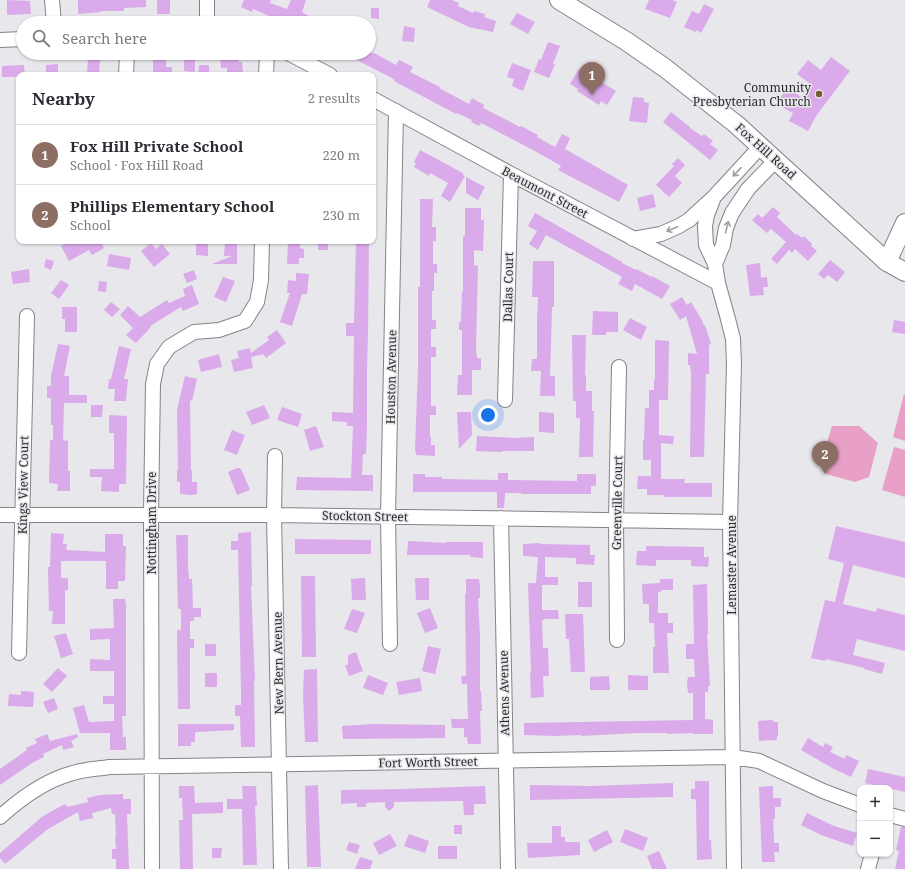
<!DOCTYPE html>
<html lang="en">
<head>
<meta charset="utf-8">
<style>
  :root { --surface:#fff; --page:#f2f2f3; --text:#2b2b33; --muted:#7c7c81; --line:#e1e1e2; --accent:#b45309 }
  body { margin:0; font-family:"Noto Serif",serif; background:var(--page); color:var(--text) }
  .controls { position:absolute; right:12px; bottom:12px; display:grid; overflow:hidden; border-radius:8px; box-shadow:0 1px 3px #0004 }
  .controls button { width:36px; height:36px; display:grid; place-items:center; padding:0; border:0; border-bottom:1px solid var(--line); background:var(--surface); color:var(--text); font:20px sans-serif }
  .you { position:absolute; left:488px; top:415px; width:14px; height:14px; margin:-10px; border:3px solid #fff; border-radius:50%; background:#1a73e8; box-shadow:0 0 0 6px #1a73e833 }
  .badge { display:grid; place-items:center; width:26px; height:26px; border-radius:50%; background:var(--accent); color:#fff; font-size:13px; font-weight:700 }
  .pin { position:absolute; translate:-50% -33px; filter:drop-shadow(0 1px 2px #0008) }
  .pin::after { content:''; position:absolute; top:21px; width:14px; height:12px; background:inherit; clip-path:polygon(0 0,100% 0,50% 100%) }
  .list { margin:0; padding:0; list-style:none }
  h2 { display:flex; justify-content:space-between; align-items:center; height:52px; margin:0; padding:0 16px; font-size:17px }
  h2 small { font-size:13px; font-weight:400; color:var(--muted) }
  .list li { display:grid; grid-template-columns:26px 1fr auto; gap:12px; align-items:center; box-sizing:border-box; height:60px; padding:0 16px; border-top:1px solid var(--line) }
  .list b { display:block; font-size:15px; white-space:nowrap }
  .list p { margin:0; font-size:13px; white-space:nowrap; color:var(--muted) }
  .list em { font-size:13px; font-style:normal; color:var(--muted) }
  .icon { flex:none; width:22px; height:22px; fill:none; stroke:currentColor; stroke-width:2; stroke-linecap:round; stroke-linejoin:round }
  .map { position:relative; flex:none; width:905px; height:869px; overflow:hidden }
  .search { position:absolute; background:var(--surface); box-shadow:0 1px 3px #0004; left:16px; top:16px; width:360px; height:44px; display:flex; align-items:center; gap:10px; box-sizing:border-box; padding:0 14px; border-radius:22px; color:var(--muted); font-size:15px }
  .panel { position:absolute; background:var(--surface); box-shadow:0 1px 3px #0004; left:16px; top:72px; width:360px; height:172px; border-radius:8px }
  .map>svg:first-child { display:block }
  .green { fill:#e8a0c6 }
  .building { fill:#daaaea }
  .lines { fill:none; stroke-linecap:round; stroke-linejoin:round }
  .minor-casing { stroke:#848488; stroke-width:16 }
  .major-casing { stroke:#848488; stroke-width:20 }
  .minor { stroke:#fff; stroke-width:14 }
  .major { stroke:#fff; stroke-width:18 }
  .oneway { stroke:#9f9fa0 }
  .poi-dot { fill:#785a2f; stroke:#e7e7ec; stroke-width:1.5 }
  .labels { text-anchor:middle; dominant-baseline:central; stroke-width:3; stroke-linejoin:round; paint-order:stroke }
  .poi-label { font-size:12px; fill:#2a2a2b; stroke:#e7e7ec; text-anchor:end }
  .street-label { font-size:12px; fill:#2a2a2b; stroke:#e7e7ec }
</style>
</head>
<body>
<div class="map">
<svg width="905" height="869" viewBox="0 0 905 869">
  <rect width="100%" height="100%" fill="#e7e7ec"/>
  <path class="green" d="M904 394 905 395V441L893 437Z
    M832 426H859L878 443 869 477 855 482 826 474 821 462Z
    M894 447 905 450V497L882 490Z"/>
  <path class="building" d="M7 0 30 1 31 14 7 15Z
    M78 0H146V7L124 8V11H101V12L78 14Z
    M157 0H170V14H157Z
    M244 0H271L270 3 287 9 291 0H306L302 12 321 23H286L253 9 252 12 241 7Z
    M430 0H452L459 3 458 6 473 13 474 11 485 14 484 17 496 21 493 32 469 27 427 7Z
    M649 0H672L677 2 670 18 645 9Z
    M704 4 714 9 701 33 697 30 695 32 684 27 692 11 699 14Z
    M371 8H379V19L371 18Z
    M517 13 535 22 528 34 510 24Z
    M404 26 415 28 414 42 402 41Z
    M548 42 560 46 553 64H555L549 78 534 72 539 59 541 60Z
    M343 53H374L396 65 399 60 413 67 410 72 440 87 439 88 469 104 472 98 484 105 483 108 520 127 521 126 538 135 537 137 555 147 562 134 570 138 565 149 628 185 619 202 558 170 561 166 535 151 481 123 479 126 471 122 472 120 457 113 456 114 407 88 394 81 395 80 390 77Z
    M153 56H166V67H172V75H153Z
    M220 56H239V62H242L243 73H239V75H227V68H221Z
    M184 57H195V72L184 71Z
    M831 57 850 71 816 116 808 131 789 121 793 113 776 104 788 87 802 98 812 85 797 74 808 60 821 70Z
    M88 58H100L99 75H87Z
    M512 63 531 70 523 91 512 86 514 79 507 77Z
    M58 64V75H46V65Z
    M24 65 25 75H19V77H2V66Z
    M199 65H209V75H198Z
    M579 69 616 91 607 105 601 101 599 105 577 91 578 89 570 84Z
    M633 97 644 98V102L649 103 647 123 629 121Z
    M671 112 690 127V128L702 136 704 134 713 141 710 144 718 150 710 160 663 122Z
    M420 150 463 173V175L465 176 450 202 441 196 448 183 430 173 429 176 414 167 416 164 414 162Z
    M678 158 685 165 675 176 682 183 669 197 656 185 674 166 672 164Z
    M466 177 485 187 478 200 466 193Z
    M653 194 656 207 640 211 637 198Z
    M420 199H433L432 227H436V241H433V264H437V273H434V291H432V320H436V329H431V347H436V357H431V406H436V415H430V437H431V445H435V456L416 455 415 449 418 368V287H420Z
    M773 207 780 213 777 217 796 235 797 234 802 238 804 236 812 244 811 246 817 251 808 261 795 249 792 253 789 250 777 264 771 259 786 242 771 229 767 233 752 220 758 214 762 218Z
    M465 208H481V220H484L483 251 474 250V265L478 266 476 348 477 358H481V370H472V395H457L458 375H462V330H459V322H461L462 292H463V236H465Z
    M535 213 622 262V263L636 270V269L652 277V276L670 286 662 299 635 284 632 291 618 284 622 277 546 235 538 250 529 244 537 231 528 226Z
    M70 241H101L104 248 92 255 89 250 69 261 61 246Z
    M288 241H300V248L304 249V258H299V264H287Z
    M318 241H328V250H318Z
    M356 241H369L368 334 367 368V427L366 454H363L362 475H373V491L296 490 297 477 351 478 353 426H347V422L332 421V412L353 413 354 336H346V323H354Z
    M225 242H237V264H212L232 256H224Z
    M151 243 156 249 162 244 170 254 154 267 141 251Z
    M196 244H208V256L196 255Z
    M109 254 131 258 129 270 107 266Z
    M46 259 54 261 51 270 44 267Z
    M830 260 845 272 837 282 828 275 824 279 818 274Z
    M533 261H554V307H552L550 376H555V396H540L541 371H531L532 359H537V320L538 297H532Z
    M760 263 761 278 767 277 768 287H763L764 295 750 296 746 265Z
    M29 269 30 282 13 284 11 272Z
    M194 270 197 279 187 283 183 274Z
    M296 273 309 274 307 294H302L292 326 280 322 290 293H287L288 280 296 281Z
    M223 277 235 281 226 302 214 297Z
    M61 280 69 285 59 299 51 293Z
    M99 281 107 282 106 292 98 291Z
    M192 285 199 304 183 311 181 307 150 326 151 327 136 343 126 335 133 328 120 315 128 306 140 317 167 300 169 303 185 296 183 289Z
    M682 297 687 305 691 302 702 320 704 326 705 325 711 344 709 345V374H706L704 457H690L691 373 690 365H688V353L697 354 686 316 680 320 670 304Z
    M111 302 120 309 112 317 104 310Z
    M62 307H77V332H65V319H62Z
    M593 311 618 312V332H606V335H592Z
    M630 318 647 327 641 340 623 330Z
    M894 320 905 322V334L892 332Z
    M277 330 286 343 266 358 263 354 251 357 253 368 234 372 231 360 239 358 237 351 250 348 251 353 269 340 267 337Z
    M572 335H586L585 375H586V391H592V411H594L593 457H579L580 418H576V401H573Z
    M655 340 669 341 668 400H659V435L674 436 673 444 661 443V479H685L684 483H712V497H664V495H647V489H637L638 476H651V460H643V440H644L645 408H649V390H654V380H655Z
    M58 344 70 346 64 376H69V395H87V403H64L63 440 68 441V471H70V491H57L58 484 49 483 50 440H53V425H51V398H47V386H51V376Z
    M119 346 131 349 124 379H128L126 401H114L115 389H108L109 379H111Z
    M219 354 222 367 201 372 198 360Z
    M185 376 197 379 192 401 190 400 191 470H192V482H197V494L192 495 180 494V482H177V470H178L177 410Z
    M91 405H103L102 417H91Z
    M264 405 270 418 252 425 246 412Z
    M282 407 302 414 298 427 277 420Z
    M457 412H471L472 435 459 449Z
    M539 412 554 413V433L539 432Z
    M109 415 127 416 126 484H119V492L101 491 102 477H90V469H114V433H109Z
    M316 426 324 447 310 451 304 430Z
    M232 430 245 435 237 455 224 450Z
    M477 436 513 438 534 437V451H502V452L476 451Z
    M237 468H240L243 473 250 490 237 495 228 472Z
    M498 473H508V480L577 481V474H596V486H591V494H521V493H505L504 508H497V492H413V474H425V477H442V479L498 480Z
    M836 526 905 542V578L853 565 843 604 876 612 877 608 905 615V651L857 639 853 655 885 663 882 674 864 669 865 668 826 659V661L811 658 825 600 835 602 844 563 828 559Z
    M251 532 252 586H251L255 681H254L255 747H241L240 716H235V705H241V691L238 550H231V541H238V533Z
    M51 533 64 534 63 544H67L66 550 105 552V534H123V546H126L125 581H118V589H106V561H61V578H68V590H65V624H52L53 611H49L48 567H50Z
    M176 535H188V566L189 579H192L193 608H201V617H194V621H190V639H194V648H190V709H178L177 630H181V609H178Z
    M295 539 371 540V554H295Z
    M408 541 446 543V542H483V558L470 557V555H407Z
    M540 543V544L590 545V555H595L594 565 576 564V558L545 557V577H558V585H542V610H558L559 619H544V620H542L543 648H548L549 676H543L544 697 531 698 530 673H531L528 583H536L538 557 523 556V544Z
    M646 546 704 547V557H709L708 567 691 566V560H656V566L636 565 637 551H646Z
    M301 576H315L316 657H302Z
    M365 578 366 600H352L351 579Z
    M415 578H429V600H416Z
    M466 579H479L480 586V598H478L480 636V691H481L482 711H480L481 744H468L467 737H464V728H452L451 719H468L467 684H462L461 676H466L465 594H466Z
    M660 579H673V590H661V592H658V613H668V623H673V633H667L669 673H653V647H655L654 623H649V604H643L642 584 660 583Z
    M578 582H592V607H578Z
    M707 584 708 634H707L710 686H708V692H705V719L713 720V734H693V733L667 734V733H637L581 736V735L554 736 524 735V723L693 720V693H688L687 682 688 677H695L694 659H686V644H694L693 585Z
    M113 599H125L126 605V716H122L123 737H126V750H110V733H80L73 708 84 705 89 722 114 721V704H103V696H114V671H90V659L110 660V639L90 640V629L114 628Z
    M430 608 438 628 425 633 417 613Z
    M352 609 365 613 357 633 344 629Z
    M565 614H583L585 672H571L569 639H566Z
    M66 633 73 654 61 658 54 636Z
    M205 644H216V656H205Z
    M428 646 441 649 435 674 422 671Z
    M356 652 363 671 349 676 345 665H348V655Z
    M58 668 67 676 52 692 43 684Z
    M317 669 318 742H305L303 696 304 670Z
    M205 673H217V687H205Z
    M368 675 388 683 383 695 363 688Z
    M628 675 648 676V690H628Z
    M609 676 610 690H590V677Z
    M420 678 422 691 399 695 396 682Z
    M21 691 34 692 33 707 8 706 9 694 21 695Z
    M54 698 58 709 48 713 43 702Z
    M773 720V722H778V736H777V740L759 741 758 721Z
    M178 724H234V730L197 732 195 733V742H191V746H178Z
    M374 724 445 725V738L343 739 342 726Z
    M47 734 50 741 77 734 78 737 71 741 74 747 63 750 62 745 43 754 44 757 32 763 0 785V769L27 750 26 748 37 743 35 739Z
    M808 738 823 747 825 743 833 747 830 752 845 759 846 755 859 761 851 777 832 768 801 750Z
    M868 769 905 777V792L865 783Z
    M695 781H709V840H711L712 859 697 860 696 801 695 799H691V789H695Z
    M673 783V797L530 800V785L592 786Z
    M318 785 321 867H307L305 786Z
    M179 786H194L195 803 223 802V813L192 814 193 869H180L179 820H183L182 798H179Z
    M242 786H256L257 806H255L257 865H243L242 809H227V799H243Z
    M485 786 486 804H474V815H464L463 801 394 802V807L389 811 385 807V802L366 803V807H357V803L341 804V790L403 789Z
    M773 786V798H781V807H775V819H773L774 840V843H779V852H774L775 862H762L759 787Z
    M123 794V799H131V814H127L129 869H116V859H112V849H116L115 837H116L115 814H112L111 808 92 813 93 818 80 821 78 812 48 829 5 864 0 858V853L14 841 43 816 65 804 67 807 88 802 87 798 100 795Z
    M807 813 834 826 857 833 853 846 821 835 801 825Z
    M454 825H462V834H454Z
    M552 826H561V837H565V842H580V855L528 858 527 843H552Z
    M901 827H905V869H895L899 851 896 850Z
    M625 829 648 838 643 851 620 842Z
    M607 830 613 842 594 852 588 840Z
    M390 834 397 846 379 855 373 843Z
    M409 834 429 841 425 853 404 846Z
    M349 842 360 845 357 854 346 850Z
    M438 846H457V859H438Z
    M212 848H222L221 858H212Z
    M659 851 667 869H652L647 856Z
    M360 857 373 861 370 869H355Z"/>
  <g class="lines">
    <g class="minor-casing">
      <path id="minor" d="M52 0 54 23
        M207 0V23
        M0 40 23 39
        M288 53 330 75
        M126 75 127 53
        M266 75 267 53
        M373 99 511 174 718 283
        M714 197 707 215 705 226 706 245 715 264 718 283 728 319 733 339 734 364 730 522 734 869
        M633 239 661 234 679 226 689 220 714 197 761 146
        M715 264 723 245 726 228 732 213 748 189 776 160
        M505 400 511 174
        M275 456 274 515 281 869
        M0 515H274L730 522
        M501 518 508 869
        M617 640 616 520 619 367
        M390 644 388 516 396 111
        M19 653 27 316
        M890 815 905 819
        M0 817C21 798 46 780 73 773 85 769 98 769 110 767L733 757 759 761 823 791 860 805
        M152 869 151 514 153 384 157 364 169 347 194 332 219 330 245 321 257 302 261 280 262 241
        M868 869 872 854"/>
    </g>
    <g class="major-casing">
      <path id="major" d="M559 0 626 41 665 68 737 125 887 262 905 272
        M887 262 905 223"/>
    </g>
    <use href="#minor" class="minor"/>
    <use href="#major" class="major"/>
  </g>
  <defs><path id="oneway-shaft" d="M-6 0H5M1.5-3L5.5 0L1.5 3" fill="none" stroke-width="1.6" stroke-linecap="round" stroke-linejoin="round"/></defs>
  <g class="oneway">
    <use href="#oneway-shaft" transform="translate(737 172) rotate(133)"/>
    <use href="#oneway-shaft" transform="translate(727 227) rotate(-76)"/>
    <use href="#oneway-shaft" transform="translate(672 229) rotate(157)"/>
  </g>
  <circle class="poi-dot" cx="819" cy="94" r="4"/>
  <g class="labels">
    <g class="poi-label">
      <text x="811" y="87">Community<tspan x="811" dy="14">Presbyterian Church</tspan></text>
    </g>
    <g class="street-label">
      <text transform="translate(766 151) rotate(42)">Fox Hill Road</text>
      <text transform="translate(545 192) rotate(28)">Beaumont Street</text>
      <text transform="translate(508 287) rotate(-89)">Dallas Court</text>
      <text transform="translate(391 377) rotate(-89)">Houston Avenue</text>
      <text transform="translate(23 485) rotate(-89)">Kings View Court</text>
      <text transform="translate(617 503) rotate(-89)">Greenville Court</text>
      <text transform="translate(365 516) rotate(1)">Stockton Street</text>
      <text transform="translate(151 523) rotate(-90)">Nottingham Drive</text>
      <text transform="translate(731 565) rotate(-90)">Lemaster Avenue</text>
      <text transform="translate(278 663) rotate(-91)">New Bern Avenue</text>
      <text transform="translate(504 693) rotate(-91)">Athens Avenue</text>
      <text transform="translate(428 762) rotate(-1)">Fort Worth Street</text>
    </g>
  </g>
</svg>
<div class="controls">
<button>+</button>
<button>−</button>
</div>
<div class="you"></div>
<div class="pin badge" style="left:592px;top:95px;background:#8d6e63">1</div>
<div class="pin badge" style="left:825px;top:474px;background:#8d6e63">2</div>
<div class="search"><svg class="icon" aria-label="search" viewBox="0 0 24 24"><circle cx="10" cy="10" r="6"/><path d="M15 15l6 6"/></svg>Search here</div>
<section class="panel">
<h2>Nearby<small>2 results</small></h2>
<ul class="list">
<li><span class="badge" style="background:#8d6e63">1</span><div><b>Fox Hill Private School</b><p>School · Fox Hill Road</p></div><em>220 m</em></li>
<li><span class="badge" style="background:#8d6e63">2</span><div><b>Phillips Elementary School</b><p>School</p></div><em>230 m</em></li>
</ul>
</section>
</div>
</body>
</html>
